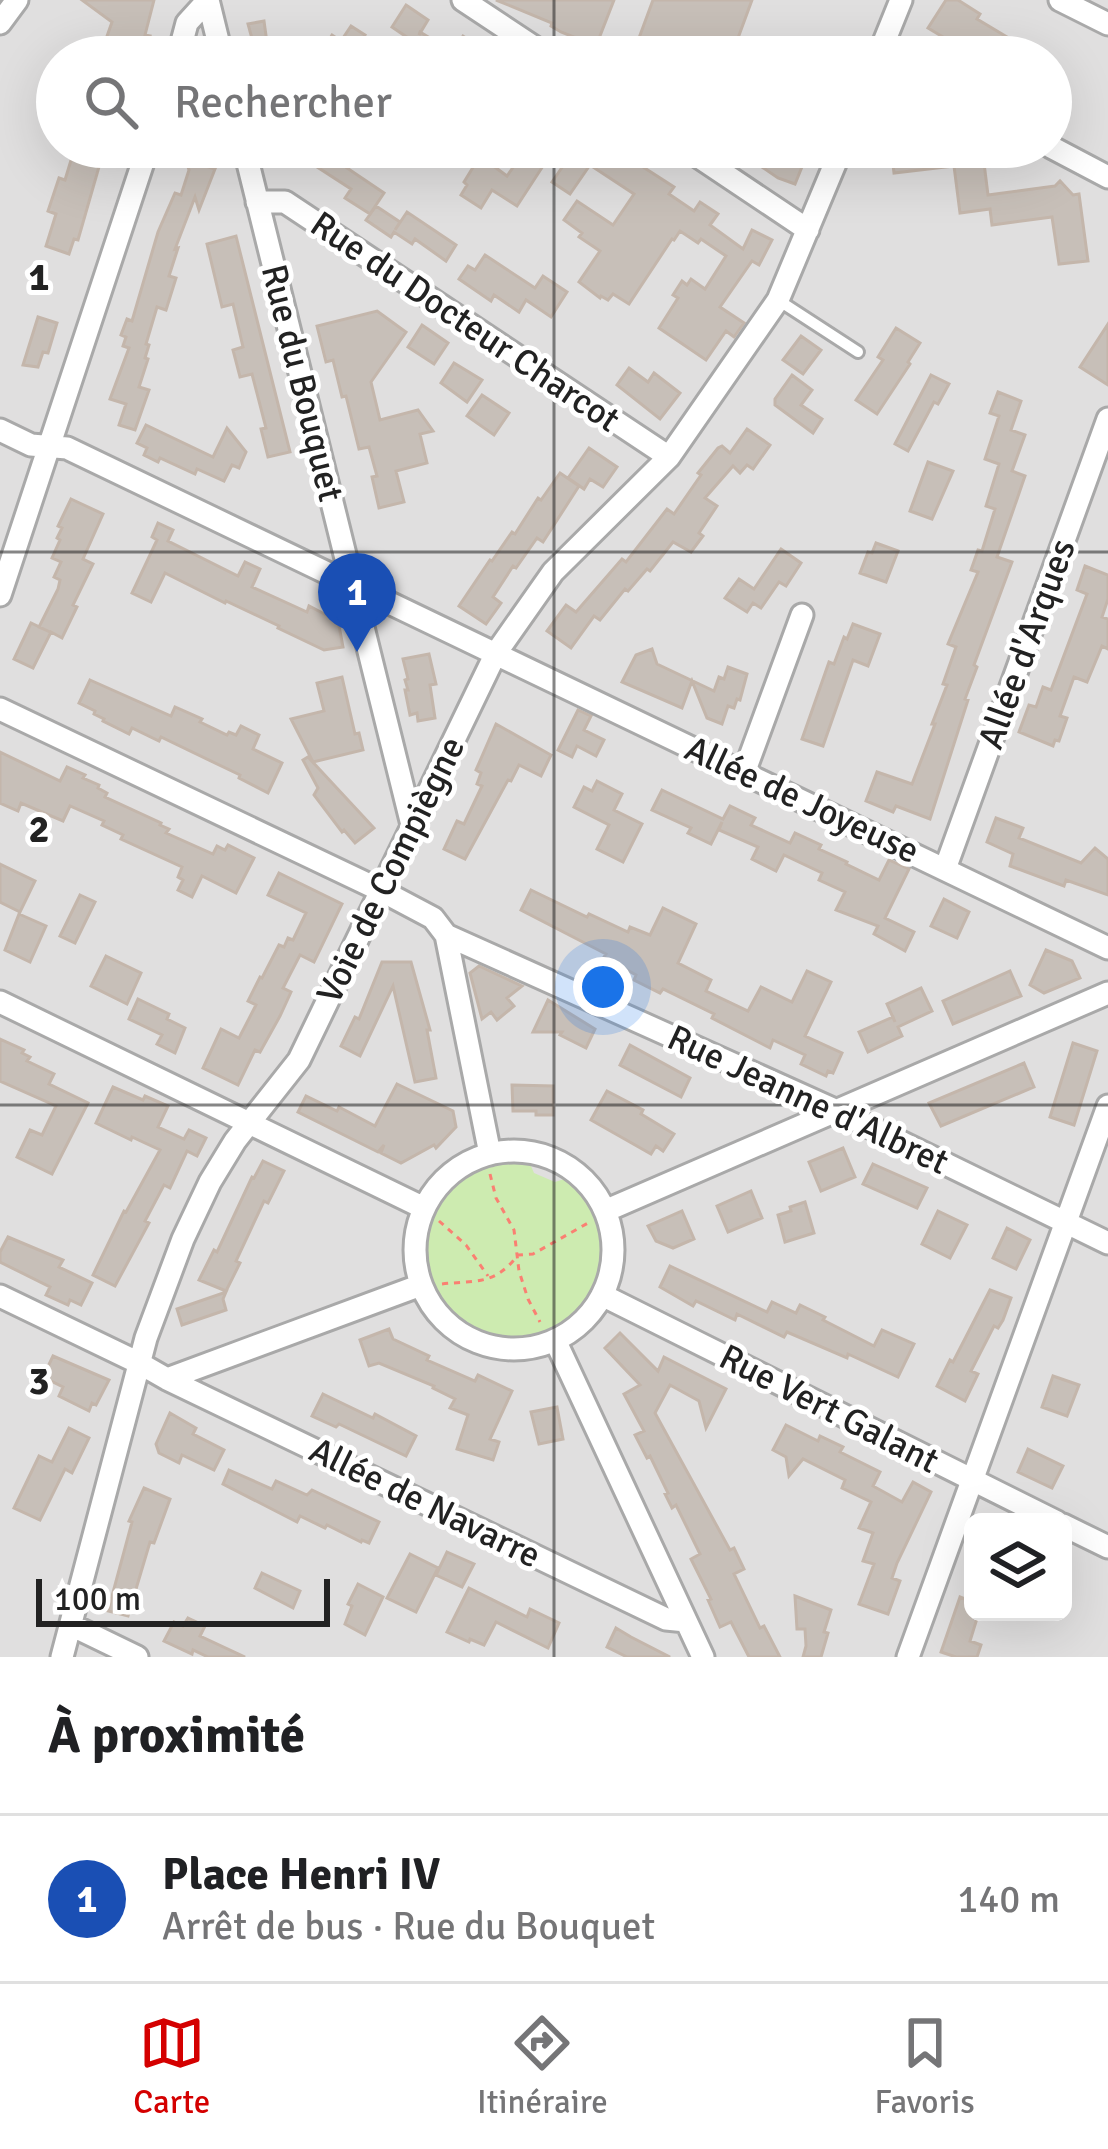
<!DOCTYPE html>
<html lang="fr">
<head>
<meta charset="utf-8">
<style>
  :root { --surface:#fff; --page:#f6f6f6; --text:#202124; --muted:#757577; --line:#e0e0e0; --accent:#d40000 }
  body { margin:0; font-family:Signika,sans-serif; background:var(--page); color:var(--text) }
  .controls { position:absolute; right:36px; bottom:36px; display:grid; overflow:hidden; border-radius:18px; box-shadow:0 12px 48px #0002 }
  .controls button { width:108px; height:108px; display:grid; place-items:center; padding:0; border:0; border-bottom:3px solid var(--line); background:var(--surface); color:var(--text); font:60px sans-serif }
  .scale { position:absolute; left:36px; bottom:30px; width:294px; box-sizing:border-box; padding-left:12px; border:6px solid #222; border-top:0; font-size:33px; line-height:42px; white-space:nowrap; color:#222; -webkit-text-stroke:9px #fff; paint-order:stroke }
  .you { position:absolute; left:603px; top:987px; width:42px; height:42px; margin:-30px; border:9px solid #fff; border-radius:50%; background:#1a73e8; box-shadow:0 0 0 18px #1a73e833 }
  .badge { display:grid; place-items:center; width:78px; height:78px; border-radius:50%; background:var(--accent); color:#fff; font-size:39px; font-weight:700 }
  .pin { position:absolute; translate:-50% -99px; filter:drop-shadow(0 3px 6px #0008) }
  .pin::after { content:''; position:absolute; top:63px; width:42px; height:36px; background:inherit; clip-path:polygon(0 0,100% 0,50% 100%) }
  .list { margin:0; padding:0; list-style:none }
  h2 { display:flex; justify-content:space-between; align-items:center; height:156px; margin:0; padding:0 48px; font-size:51px }
  h2 small { font-size:39px; font-weight:400; color:var(--muted) }
  .list li { display:grid; grid-template-columns:78px 1fr auto; gap:36px; align-items:center; box-sizing:border-box; height:168px; padding:0 48px; border-top:3px solid var(--line) }
  .list b { display:block; font-size:45px; white-space:nowrap }
  .list p { margin:0; font-size:39px; white-space:nowrap; color:var(--muted) }
  .list em { font-size:39px; font-style:normal; color:var(--muted) }
  .icon { flex:none; width:66px; height:66px; fill:none; stroke:currentColor; stroke-width:2; stroke-linecap:round; stroke-linejoin:round }
  .map { position:relative; flex:none; width:1108px; height:1657px; overflow:hidden }
  .search { position:absolute; background:var(--surface); box-shadow:0 12px 48px #0002; left:36px; right:36px; top:36px; height:132px; display:flex; align-items:center; gap:30px; box-sizing:border-box; padding:0 42px; border-radius:66px; color:var(--muted); font-size:45px }
  .sheet { height:324px; background:var(--surface) }
  nav { display:flex; justify-content:space-around; align-items:center; box-sizing:border-box; height:168px; border-top:3px solid var(--line); background:var(--surface); font-size:33px; color:var(--muted) }
  nav a { display:grid; justify-items:center; gap:6px }
  nav .on { color:var(--accent) }
  .map>svg:first-child { display:block }
  .residential { fill:#e0dfdf; fill-rule:evenodd }
  .grass { fill:#cdebb0 }
  .building { fill:#c7bfb8; stroke:#c4b6ab; stroke-width:3 }
  .lines { fill:none; stroke-linecap:round; stroke-linejoin:round }
  .service-casing { stroke:#a9a9a9; stroke-width:16 }
  .minor-casing { stroke:#a9a9a9; stroke-width:27 }
  .path { stroke:#fa8072; stroke-width:3; stroke-dasharray:6 6; stroke-linecap:butt }
  .service { stroke:#fff; stroke-width:10 }
  .minor { stroke:#fff; stroke-width:21 }
  .grid { fill:none; stroke:#222; stroke-width:3; stroke-opacity:0.55 }
  .labels { text-anchor:middle; dominant-baseline:central; stroke-width:10; stroke-linejoin:round; paint-order:stroke }
  .street-label { font-size:36px; fill:#222; stroke:#fff }
  .grid-label { font-size:39px; text-anchor:middle; font-weight:bold; fill:#222; stroke:#fff; stroke-width:10; stroke-linejoin:round; paint-order:stroke }
</style>
</head>
<body>
<div class="map">
<svg width="1108" height="1657" viewBox="0 0 1108 1657">
  <rect width="100%" height="100%" fill="#f2efe9"/>
  <path class="residential" d="M0 0H1108V1657H0ZM57 57H1051V147H57ZM973 1522H1063V1612H973Z"/>
  <path class="grass" d="M502 1159H528L534 1173 555 1182 570 1177C600 1211 615 1239 598 1285 588 1310 565 1331 539 1338 416 1370 371 1182 502 1159Z"/>
  <path class="building" d="M82 0H154L145 35 150 36 145 52 106 39 112 22Z
    M496 0H614L596 46 561 32 551 26 552 23Z
    M653 0H752L731 57H632Z
    M946 0H958L980 14 977 19 1012 40 1009 45 1032 57H965L945 45 948 40 928 28Z
    M406 5 428 20 419 35 420 32 453 52 463 36 494 57H404L414 42 392 27Z
    M264 21 267 43 285 39 289 57H237L236 51 254 46 248 24Z
    M351 26 365 35 360 43 380 57H331L325 46 332 35 341 41Z
    M75 147 103 153 78 240 74 239 69 254 46 246 56 214 48 211 59 178 65 180Z
    M322 147 351 163 347 168 384 193 370 214 345 198 351 189 311 163Z
    M576 147H612L674 187 669 194 694 211 700 202 718 214 710 225 743 249 752 230 772 240 759 265 752 261 720 307 744 323 734 337 726 331 706 360 659 328 678 298 673 295 682 281 687 285 691 279 705 289 726 256 701 239 698 243 680 231 674 240 672 239 629 304 613 294 608 300 601 296 600 298 579 282 600 251 579 237 582 233 564 220 577 201 613 225 634 194 590 165 570 194 552 182Z
    M733 147H810L795 184 778 178Z
    M891 147H982L988 195 1055 186 1060 181 1073 195 1079 194 1088 261 1059 264 1052 217 992 225 990 209 960 213 954 166 894 173Z
    M523 153 543 166 517 206 492 190 481 208 461 195 467 185 464 182 480 156 507 176Z
    M186 160 215 169 199 210 195 197 175 249 178 248 169 276 176 278 166 310 157 307 146 344 149 345 145 358 148 359 139 387 149 390 135 430 119 425 126 404 110 399 129 348 123 346 126 337 121 335 127 319 132 321 158 232 175 193 181 195 189 170Z
    M376 206 400 222 395 230 407 212 456 245 446 261 415 239 412 244 394 232 391 237 366 220Z
    M236 236 290 452 268 457 261 429 266 428 252 374 240 377 233 350 243 347 233 304 222 307 207 244Z
    M485 255 535 288 543 276 567 292 551 317 526 300 519 312 494 295 491 301 459 279 468 266 475 270Z
    M377 311 406 332 371 382 380 420 418 410 433 431 420 434 427 463 396 471 404 502 379 508 372 477 377 476 369 447 359 449 346 396 342 397 333 360 326 362 317 326Z
    M38 317 57 323 48 353 43 352 38 367 23 365Z
    M1108 324V385L1080 367Z
    M422 325 448 343 434 364 408 347Z
    M896 328 920 343 908 362 910 364 877 414 856 400 883 360 878 357Z
    M801 336 821 350 803 374 783 360Z
    M454 363 482 380 467 402 441 383Z
    M629 368 648 382 654 373 680 393 660 419 617 385Z
    M792 375 812 390 801 405 822 419 813 433 775 405V399Z
    M931 375 949 384 938 404 934 402 908 451 895 444Z
    M998 392 1021 401 1011 430 1025 435 1012 471 1025 476 997 557 1012 562 974 665 977 667 965 699 968 700 930 819 896 806 893 812 866 801 877 772 912 784 935 724H932L947 685 943 684 956 647 948 644 978 572 971 570 978 550 982 551 995 509 986 506 999 464 985 459 999 416 990 413Z
    M482 395 509 413 494 435 467 416Z
    M146 425 213 457 227 428 246 452 239 468 232 465 224 481 197 469 195 474 160 458 158 462 144 455 147 448 137 443Z
    M747 429 770 445 753 469 747 465 740 473 733 466 705 498 717 506 699 533 703 536 691 552 673 542 650 571 647 569 628 591 625 589 600 620 594 616 571 648 547 631 566 605 576 612 622 559 626 562 667 509 674 514 701 475 698 473 718 448 722 446 730 453Z
    M589 448 617 467 603 487 590 479 584 489 568 478Z
    M928 462 953 471 932 519 910 511Z
    M560 473 579 486 543 542 537 538 516 568 513 566 493 597 501 603 486 624 459 606 490 560 492 561 512 532 515 534 538 498 541 500Z
    M71 499 103 514 83 559 93 564 73 605 77 607 62 638 51 632 33 668 14 659 31 623 50 632 39 627 58 589 60 580 54 577 61 562 52 558 60 540 57 538 62 528 58 526Z
    M158 523 173 530 168 541 238 576 245 562 260 569 252 587 307 612 309 606 330 617 337 615 343 647 324 650 278 628 279 626 226 601 225 603 165 573 151 602 132 593 157 540 152 537Z
    M876 543 898 551 886 582 860 573 868 552 872 553Z
    M781 549 801 563 786 586 779 582 761 608 753 603 747 612 725 598 739 579 754 589Z
    M1085 566 1108 575V599L1102 617 1108 619V649L1102 646 1087 682 1074 677 1060 716 1067 718 1059 741 1055 740 1053 746 1019 732 1029 705 1036 707 1043 687 1051 690 1087 594 1077 590Z
    M853 624 880 634 868 666 853 660 823 746 802 739 829 662 834 664 844 637 847 639Z
    M652 649 657 664 714 691 719 677 724 679 728 667 747 674 740 700 737 699 734 708 728 706 722 724 707 718 692 681 682 708 622 682 636 655Z
    M429 654 436 684 430 685 435 718 418 721 417 713 410 715 405 690H408L405 680 408 679 403 659Z
    M342 677 355 734 359 733 363 750 313 762 291 719 324 711 317 683Z
    M90 680 171 716 175 707 202 719 200 722 227 735 229 732 236 735 241 726 259 735 253 749 282 763 268 793 239 778 240 775 161 737 159 741 132 728 129 734 103 721 104 719 94 714 95 711 79 703Z
    M578 710 591 716 584 730 604 740 596 756 577 746 572 757 558 750Z
    M496 724 551 755 541 776 519 765 511 781 508 780 465 859 444 849 457 821 464 824 482 786 477 784 481 773 476 770Z
    M0 752 60 781 67 767 85 775 83 778 99 785 98 788 107 793 105 797 161 823 160 825 169 829 166 833 213 854 217 846 225 850 228 845 254 858 236 893 202 876 192 897 178 890 183 880 178 877 182 867 121 839 123 835 102 825 104 821 70 806 63 821 21 803 18 811 0 803Z
    M308 757 374 828 355 843 344 830 342 832 314 795 318 788 303 760Z
    M597 781 622 794 614 810 642 824 623 862 597 849 609 825 574 807 584 787 592 791Z
    M662 790 723 819 730 806 755 818 751 825 790 843 795 833 821 845 819 849 847 862 846 864 879 880 889 860 909 869 885 918 914 932 905 951 874 934 878 926 836 910 845 892 819 880 822 873 784 855 776 871 752 859 758 847 719 830 722 822 711 844 688 833 691 828 652 810Z
    M996 818 1023 828 1019 838 1081 863 1095 848 1108 859V895L1066 880 1064 886 1010 866 1013 854 987 842Z
    M0 864 35 881 20 912 0 902Z
    M279 873 342 904 314 962 300 955 283 988 291 992 280 1016 260 1052 255 1050 238 1085 203 1068 221 1029 239 1038 256 1005 248 1001 260 977 262 978 279 945 284 947 288 938 293 940 306 913 268 895Z
    M531 890 587 917 589 914 628 932 630 927 650 935 663 908 696 924 678 963 711 980 706 991 748 1011 761 987 792 1002 807 971 831 982 805 1036 842 1053 833 1073 828 1071 826 1076 801 1064 805 1055 773 1040 770 1048 712 1018 714 1014 663 989 660 993 634 980 636 975 604 957 606 954 521 910Z
    M80 895 95 902 75 943 60 936Z
    M944 899 969 912 957 938 931 926Z
    M19 914 46 926 30 962 5 950Z
    M1046 950 1072 961 1080 978 1044 993 1030 985Z
    M106 956 141 973 127 1004 91 986Z
    M382 962H411L430 1030H427L436 1078 415 1082 393 986 360 1056 341 1046 355 1017 359 1019Z
    M479 966 522 986 507 998 514 1006 497 1020 491 1012 482 1019 470 973Z
    M1010 971 1021 996 953 1024 943 1001Z
    M921 988 932 1011 898 1027 902 1036 868 1052 859 1032 893 1017 895 1022 887 1004Z
    M138 999 169 1014 167 1019 185 1028 175 1053 157 1044 162 1035 129 1019Z
    M548 1000 595 1029 586 1048 560 1035 562 1032H533Z
    M0 1039 24 1050 22 1053 30 1057 27 1061 54 1074 49 1084 88 1103 52 1174 17 1157 30 1130 42 1135 56 1106 0 1081Z
    M1073 1043 1097 1051 1074 1125 1050 1117Z
    M630 1045 690 1078 681 1097 620 1065Z
    M1024 1063 1034 1087 941 1126 929 1103Z
    M397 1084 453 1111 456 1127 436 1148 434 1145 401 1163 381 1153 384 1145 378 1152 298 1112 306 1096 337 1111 339 1107 375 1126Z
    M512 1085 553 1086V1115H536V1111H513Z
    M113 1087 143 1100 145 1096 168 1106 158 1127 184 1139 189 1130 206 1138 197 1156 187 1151 170 1188 164 1185 145 1221 149 1223 115 1286 93 1275 124 1211 126 1212 160 1150 132 1137 131 1140 96 1123Z
    M607 1091 643 1110 641 1114 674 1134 663 1151 656 1146 651 1154 591 1120Z
    M843 1148 855 1177 821 1191 809 1162Z
    M263 1161 284 1171 268 1203 264 1201 236 1261 240 1263 226 1291 199 1280 214 1250 217 1252 252 1177 254 1178Z
    M873 1164 927 1188 917 1208 863 1184Z
    M751 1191 762 1218 728 1232 717 1206Z
    M805 1202 814 1233 785 1242 778 1215 791 1211 790 1207Z
    M682 1211 694 1239 673 1248 656 1241 648 1226Z
    M938 1211 967 1225 950 1258 922 1244Z
    M1007 1228 1030 1240 1016 1269 993 1258Z
    M8 1237 63 1260 59 1267 92 1283 81 1305 70 1300 68 1305 46 1295 50 1287 0 1262V1252Z
    M670 1266 767 1312 772 1302 796 1313 800 1305 825 1317 823 1320 874 1346 882 1330 914 1344 898 1377 848 1354 847 1358 787 1332 784 1337 737 1314 735 1320 696 1301 693 1306 660 1287Z
    M990 1290 1011 1298 1003 1320 998 1328 994 1326 971 1371 978 1374 965 1401 937 1386 950 1360 953 1362Z
    M226 1292 223 1299 226 1310 182 1325 177 1309Z
    M389 1329 393 1339 429 1356 427 1360 475 1381 478 1375 512 1391 490 1439 499 1442 493 1460 457 1449 468 1415 450 1408 455 1399 433 1388 434 1386 379 1363 369 1366 360 1340Z
    M620 1333 658 1371 664 1357 726 1389 706 1428 699 1401 670 1385 655 1413 730 1550 734 1548 744 1569 734 1574 760 1628 764 1626 780 1657H749L731 1622 720 1627 708 1600 711 1599 691 1559 700 1554 676 1505 672 1508 665 1494 668 1493 650 1456 647 1458 635 1435 644 1431 624 1394 640 1385 605 1348Z
    M53 1356 109 1380 96 1405 92 1403 89 1411 59 1396 63 1387 43 1377Z
    M1053 1376 1079 1385 1067 1416 1042 1407Z
    M323 1394 373 1418 375 1414 416 1436 406 1456 339 1424 336 1427 312 1416Z
    M557 1407 563 1439 539 1444 531 1412Z
    M170 1413 196 1428 193 1434 224 1450 214 1470 182 1455 179 1463 159 1453 156 1444Z
    M786 1425 818 1441 820 1436 843 1447 840 1452 880 1472 873 1486 902 1502 913 1482 931 1492 897 1563 892 1578 900 1581 888 1614 859 1604 874 1564 863 1561 873 1533 859 1528 871 1502 842 1488 845 1480 803 1459 789 1476 786 1457 773 1450Z
    M69 1428 89 1438 72 1473 65 1469 40 1520 14 1508 39 1456 52 1462Z
    M1028 1449 1063 1466 1052 1488 1018 1472Z
    M229 1470 272 1489 276 1481 307 1495 312 1490 379 1522 369 1543 362 1540 361 1542 327 1525 325 1528 300 1516 297 1522 223 1484Z
    M144 1488 170 1499 154 1543 150 1542 128 1616 108 1611 132 1522 129 1521Z
    M447 1552 474 1564 462 1587 436 1575Z
    M410 1554 438 1568 416 1612 387 1598Z
    M262 1573 300 1591 293 1608 255 1588Z
    M358 1584 383 1597 365 1635 345 1624 352 1606 348 1604Z
    M469 1588 527 1617 530 1609 559 1623 548 1648 496 1622 484 1645 470 1639 469 1642 447 1632Z
    M795 1596 831 1610 824 1632 828 1633 821 1657H803L806 1646 805 1629H797Z
    M960 1597 973 1602V1612H979L970 1641 981 1645 977 1657H956L941 1652Z
    M188 1618 205 1626 200 1636 245 1657H208L193 1650 192 1654 164 1641 174 1622 183 1626Z
    M616 1628 631 1637 670 1657H627L607 1647Z"/>
  <g class="lines">
    <g class="service-casing">
      <path id="service" d="M778 300 858 352"/>
    </g>
    <g class="minor-casing">
      <path id="minor" d="M208 0 222 57
        M463 0 549 57
        M1060 0 1108 24
        M0 23 17 0
        M178 57 187 23 208 0
        M878 57 901 0
        M244 147 413 829
        M684 147 808 230
        M1051 147 1108 177
        M257 202H285L669 457
        M0 430 31 445 67 448 1108 948
        M0 595 148 147
        M0 709 382 891 433 918 446 935 835 1110 1108 1243
        M744 773 802 615
        M945 869 1108 419
        M446 935 490 1154
        M0 1002 424 1208
        M415 1250a99 99 0 1 1 198 0a99 99 0 1 1-198 0Z
        M605 1211 1108 993
        M602 1295 1057 1522
        M0 1296 139 1363 167 1379 421 1285
        M555 1340 703 1657
        M167 1379 666 1619 686 1621
        M1063 1525 1108 1547
        M71 1625 137 1657
        M62 1657 146 1338 183 1239 210 1182 235 1141 299 1060 496 653 553 572 669 457 778 300 842 147
        M908 1657 1108 1106"/>
    </g>
    <path class="path" d="M490 1174 496 1198 514 1230 519 1271 528 1299 540 1322
      M439 1221 466 1245 488 1276
      M442 1284C476 1280 494 1286 518 1255L533 1254 588 1223"/>
    <use href="#service" class="service"/>
    <use href="#minor" class="minor"/>
  </g>
  <path class="grid" d="M554 0V57M554 147V1657M0 552H1108M0 1105H1108"/>
  <g class="labels">
    <g class="street-label">
      <text transform="translate(465 322) rotate(34)">Rue du Docteur Charcot</text>
      <text transform="translate(302 383) rotate(76)">Rue du Bouquet</text>
      <text transform="translate(1027 644) rotate(-70)">Allée d'Arques</text>
      <text transform="translate(802 800) rotate(25)">Allée de Joyeuse</text>
      <text transform="translate(391 870) rotate(-64)">Voie de Compiègne</text>
      <text transform="translate(808 1100) rotate(25)">Rue Jeanne d'Albret</text>
      <text transform="translate(829 1409) rotate(27)">Rue Vert Galant</text>
      <text transform="translate(425 1503) rotate(26)">Allée de Navarre</text>
    </g>
  </g>
  <g class="grid-label">
    <text x="39" y="290">1</text>
    <text x="39" y="842">2</text>
    <text x="39" y="1394">3</text>
  </g>
</svg>
<div class="controls">
<button><svg class="icon" aria-label="layers" viewBox="0 0 24 24"><path d="M12 4l9 5-9 5-9-5zM3 14l9 5 9-5"/></svg></button>
</div>
<div class="scale">100 m</div>
<div class="you"></div>
<div class="pin badge" style="left:357px;top:652px;background:#1a4fb4">1</div>
<div class="search"><svg class="icon" aria-label="search" viewBox="0 0 24 24"><circle cx="10" cy="10" r="6"/><path d="M15 15l6 6"/></svg>Rechercher</div>
</div>
<section class="sheet">
<h2>À proximité<small></small></h2>
<ul class="list">
<li><span class="badge" style="background:#1a4fb4">1</span><div><b>Place Henri IV</b><p>Arrêt de bus · Rue du Bouquet</p></div><em>140 m</em></li>
</ul>
</section>
<nav>
<a class="on"><svg class="icon" aria-label="map" viewBox="0 0 24 24"><path d="M3 6l6-2 6 2 6-2v14l-6 2-6-2-6 2zM9 4v14M15 6v14"/></svg>Carte</a>
<a><svg class="icon" aria-label="directions" viewBox="0 0 24 24"><path d="M12 3l9 9-9 9-9-9zM9 14v-3h6M13 9l2 2-2 2"/></svg>Itinéraire</a>
<a><svg class="icon" aria-label="saved" viewBox="0 0 24 24"><path d="M7 4h10v16l-5-4-5 4z"/></svg>Favoris</a>
</nav>
</body>
</html>
